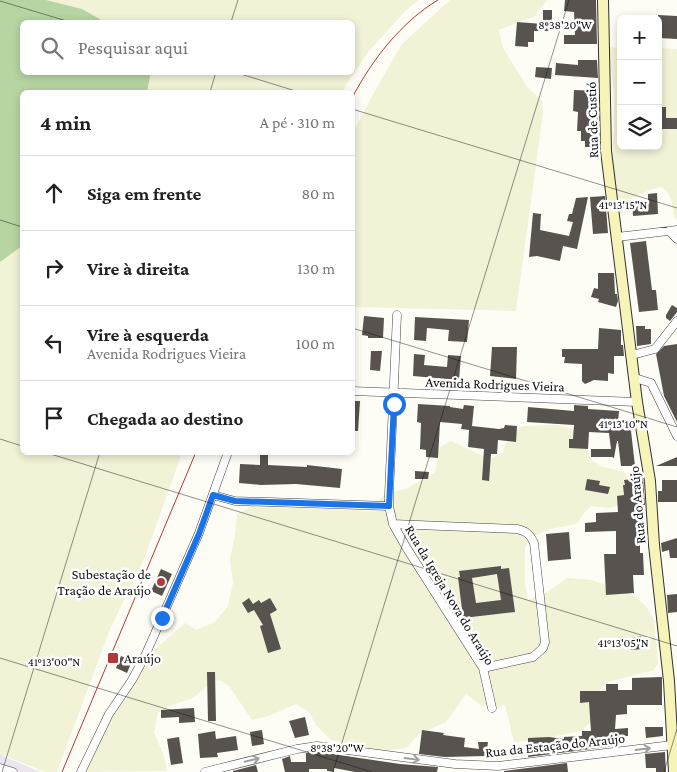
<!DOCTYPE html>
<html lang="pt">
<head>
<meta charset="utf-8">
<style>
  :root { --surface:#fff; --page:#f2f2f2; --text:#222; --muted:#767676; --line:#e0e0e0 }
  body { margin:0; font-family:"Crimson Pro",serif; background:var(--page); color:var(--text) }
  .controls { position:absolute; right:15px; top:15px; display:grid; overflow:hidden; border-radius:8px; box-shadow:0 2px 8px #0003 }
  .controls button { width:45px; height:45px; display:grid; place-items:center; padding:0; border:0; border-bottom:1px solid var(--line); background:var(--surface); color:var(--text); font:25px sans-serif }
  .stop { position:absolute; width:15px; height:15px; margin:-11px; border:4px solid #1a73e8; border-radius:50%; background:#fff }
  .stop.end { background:#1a73e8; border-color:#fff; box-shadow:0 1px 5px #0008 }
  .list { margin:0; padding:0; list-style:none }
  h2 { display:flex; justify-content:space-between; align-items:center; height:65px; margin:0; padding:0 20px; font-size:21px }
  h2 small { font-size:16px; font-weight:400; color:var(--muted) }
  .list li { display:grid; grid-template-columns:32px 1fr auto; gap:15px; align-items:center; box-sizing:border-box; height:75px; padding:0 20px; border-top:1px solid var(--line) }
  .list b { display:block; font-size:19px; white-space:nowrap }
  .list p { margin:0; font-size:16px; white-space:nowrap; color:var(--muted) }
  .list em { font-size:16px; font-style:normal; color:var(--muted) }
  .icon { flex:none; width:28px; height:28px; fill:none; stroke:currentColor; stroke-width:2; stroke-linecap:round; stroke-linejoin:round }
  .map { position:relative; flex:none; width:677px; height:772px; overflow:hidden }
  .search { position:absolute; background:var(--surface); box-shadow:0 2px 8px #0003; left:20px; top:20px; width:335px; height:55px; display:flex; align-items:center; gap:12px; box-sizing:border-box; padding:0 18px; border-radius:8px; color:var(--muted); font-size:19px }
  .panel { position:absolute; background:var(--surface); box-shadow:0 2px 8px #0003; left:20px; top:90px; width:335px; height:365px; border-radius:8px }
  .map>svg:first-child { display:block }
  .industrial { fill:#ede6ee }
  .farmland { fill:#f2f2d7; fill-rule:evenodd }
  .forest { fill:#b6d5a2 }
  .building { fill:#58534e; fill-rule:evenodd }
  .lines { fill:none; stroke-linecap:round; stroke-linejoin:round }
  .minor-casing { stroke:#434343; stroke-width:9 }
  .secondary-casing { stroke:#323232; stroke-width:12 }
  .minor { stroke:#fff; stroke-width:8 }
  .secondary { stroke:#f6f4b8; stroke-width:10 }
  .tram { stroke:#b23937; stroke-width:1 }
  .oneway { stroke:#9f9f9f }
  .route { stroke:#1a73e8; stroke-width:6 }
  .ticks { fill:none; stroke:#101010; stroke-width:1; stroke-opacity:0.45 }
  .poi-dot { fill:#b23937; stroke:#fff; stroke-width:2 }
  .labels { text-anchor:middle; dominant-baseline:central; stroke-width:5; stroke-linejoin:round; paint-order:stroke }
  .street-label { font-size:14px; fill:#101010; stroke:#fff }
  .poi-label { font-size:14px; fill:#101010; stroke:#fff; text-anchor:end }
  .ticks-label { font-size:12px; text-anchor:middle; fill:#101010; stroke:#fff; stroke-width:5; stroke-linejoin:round; paint-order:stroke }
</style>
</head>
<body>
<div class="map">
<svg width="677" height="772" viewBox="0 0 677 772">
  <rect width="100%" height="100%" fill="#fefdf5"/>
  <path class="industrial" d="M0 754 10 759 41 772H0Z"/>
  <path class="farmland" d="M0 0H419L406 10 370 50 347 83 343 92H22V452L182 453 144 559 110 629 57 772H45L0 754ZM22 22H352V72H22Z
    M450 0H547L535 16 499 30 503 48 528 88 542 100 543 113 516 311 353 307 352 135 371 98 402 44Z
    M609 47 621 48V146H658V48L677 49V220L674 216 672 202 668 193 662 187 650 190 628 200 618 198 611 176 614 128V95Z
    M557 425 583 431 585 434 588 453 591 460 603 467 625 472 629 485 622 504 610 508 591 506 583 514 577 524 550 529 530 538 525 548V584L528 600 544 594 567 578 592 580 633 595 647 607 654 620 658 663 654 670 608 682 599 691 595 705 593 720 581 731 536 740 514 742 505 705 494 708 482 706 466 694 446 722 419 734 406 748 383 751 331 740 316 725 308 711 296 704 266 717 252 720 229 686 219 680 208 685 193 698 170 706 158 713 154 732 164 756 167 771 86 772 109 722 127 696 153 651 185 623 196 630 215 622 228 606 233 583 230 559 235 535 237 514 252 506 369 511 385 494 406 489 435 473 440 447 451 441 490 459 503 452 508 437 522 426Z"/>
  <path class="forest" d="M0 0H46L82 9 105 22H22V72H149L150 77 147 92H22V246L0 262Z"/>
  <path class="building" d="M565 0H596L597 44H564V35H575L574 12 564 11Z
    M543 10H552V31H534V42H528V47L515 46 517 22 543 24Z
    M658 15 677 16V39L658 38Z
    M578 60H597L598 78 555 75 556 63 578 65Z
    M536 67 552 68 551 79 535 77Z
    M574 90 598 91 597 147H585V141H581V131H577L578 112 573 111Z
    M658 107H666V118H677V129H658Z
    M657 193 658 214 633 216 632 202 648 200V194Z
    M605 196 608 233 593 234 590 197Z
    M588 197 577 249 563 246 560 261 537 256 529 257 533 213 541 214 540 230 569 236 573 222 567 221 569 214H572L576 198Z
    M646 241 652 290H656L658 310 639 312 630 243Z
    M598 273H614L615 294H617L618 301 616 307 598 302 599 299 591 297 594 288 598 289Z
    M672 305 677 308V312L670 321 666 318V315Z
    M364 316 384 318 383 338H368V336L362 335Z
    M415 317 469 320 467 342 448 341 449 330 427 328 426 341 414 340Z
    M636 326H645V329H651V344L637 346Z
    M599 328 621 330V345H623L624 356H614V374L608 373V381L594 380 585 384 582 381V364L564 363 565 357H562V349H598Z
    M677 344V422L664 396 656 354 664 346Z
    M492 347H517L516 379 490 376Z
    M371 351H382L380 371 370 370Z
    M414 354 425 355 424 365 447 367 448 355 461 356 459 380 413 376Z
    M352 401H360L358 431H352Z
    M418 404 450 406V407L463 409 464 405 474 406 472 426 499 429 504 428 505 425 517 426 516 442 498 440 497 454H491L489 481 482 480 484 449 468 447 469 430 461 429 462 424 440 422 438 458 426 457V450L420 449 421 423 417 422Z
    M574 405 588 406V409L619 411 618 422H630L635 466H621L618 441H617L614 458 612 457H591V449H611L609 433 589 432 588 449 569 448V439H573L574 425 527 422 528 407 574 411Z
    M260 452H268V465L307 467V465L342 469 340 488 296 484 261 485 239 483 240 464 260 465Z
    M677 457V466H656Z
    M415 471 429 472 428 479H415Z
    M643 478 645 505H640V553H643L644 575H633L634 593 606 595 604 554H616V531L585 532V523L596 522V513L618 512 617 496 624 495 623 485H625L624 480Z
    M587 479 600 481 599 485 610 487 608 494 585 490Z
    M662 480H677V502H658V491H662Z
    M569 532 571 559 548 561 546 534Z
    M677 538V558H670L669 550 662 552 661 543Z
    M501 566V569L509 568 515 612 463 618 458 577H460L459 571ZM497 574 501 600 476 603 472 578Z
    M161 569 172 574 162 596 151 591Z
    M677 594V612L668 613 667 595Z
    M249 598 253 604 259 600 261 603 270 598 277 610 270 614 281 649 268 653 260 626 263 625 254 610 248 613 242 603Z
    M641 636 642 649 631 650V638Z
    M121 656 132 661 127 673 116 668Z
    M207 672H215L216 721H208Z
    M662 677V705H627V714L616 715 615 729 628 728V736L615 737V746L528 757V738L549 737 564 739V737L582 736V731H591L589 702 580 703V691H606V684H618V690H632V678Z
    M194 708 195 722 179 723V717L161 718V710Z
    M305 717 309 735 295 738 289 721Z
    M645 727H663V736L646 738Z
    M262 730 264 744 252 746 250 732Z
    M422 730 444 733 443 735 465 738 464 747 479 749 478 742H488L486 756 445 757 419 754Z
    M215 731 216 739 236 736 238 750 217 753 218 757 200 758 198 734Z
    M179 737 183 763 171 765 167 739Z
    M319 752 400 764 438 767 437 772H355L334 768V772L327 771V769H309V772H285L282 759 290 756 291 762H306V753Z
    M665 752 666 772H656V768H646L645 754Z
    M567 763 568 772H504V771Z
    M256 765 258 772H233V771Z"/>
  <g class="lines">
    <g class="minor-casing">
      <path id="minor" d="M669 231 677 239
        M617 237 677 230
        M397 315 389 494V506L393 524 406 547 483 668 492 708
        M632 355 655 349 677 321
        M635 378 651 383 677 436
        M352 391 637 402
        M213 495 235 501 389 506
        M393 524 517 529C526 531 530 534 534 543L545 642 543 648 533 657 483 668
        M0 768 13 772
        M81 772 109 714 132 680 145 656 199 533 228 452
        M205 772 297 749 317 746 455 764 498 766 672 745"/>
    </g>
    <g class="secondary-casing">
      <path id="secondary" d="M603 0 606 151 637 402 650 481 654 545 669 681 674 772"/>
    </g>
    <use href="#minor" class="minor"/>
    <use href="#secondary" class="secondary"/>
    <path class="tram" d="M352 98C372 60 401 22 438 0
      M62 772 196 452"/>
  </g>
  <defs><path id="oneway-shaft" d="M-6 0H5M1.5-3L5.5 0L1.5 3" fill="none" stroke-width="1.6" stroke-linecap="round" stroke-linejoin="round" transform="scale(1.25)"/></defs>
  <g class="oneway">
    <use href="#oneway-shaft" transform="translate(643 749) rotate(-7)"/>
    <use href="#oneway-shaft" transform="translate(412 759) rotate(8)"/>
    <use href="#oneway-shaft" transform="translate(252 760) rotate(-13)"/>
  </g>
  <g class="lines">
    <path class="route" d="M162 618 199 534 213 495 235 501 389 506 394 404"/>
  </g>
  <path class="ticks" d="M0 1 70 22M231 22 238 0M234 72 299 92M210 92 216 72M352 109 677 208M0 220 22 227M352 328 677 427M0 439 22 446M44 452 677 646M0 658 372 772M2 772 100 452M333 772 569 0M664 772 677 729"/>
  <g class="poi-dot">
    <circle cx="161" cy="582" r="5"/>
    <rect x="107" y="652" width="12" height="12" rx="2.5"/>
  </g>
  <g class="labels">
    <g class="street-label">
      <text transform="translate(592 120) rotate(-92)">Rua de Custió</text>
      <text transform="translate(495 384) rotate(2)">Avenida Rodrigues Vieira</text>
      <text transform="translate(637 505) rotate(-95)">Rua do Araújo</text>
      <text transform="translate(450 595) rotate(59)">Rua da Igreja Nova do Araújo</text>
      <text transform="translate(555 745) rotate(-6)">Rua da Estação do Araújo</text>
    </g>
    <g class="poi-label">
      <text x="151" y="574">Subestação de<tspan x="151" dy="16">Tração de Araújo</tspan></text>
      <text x="124" y="658" text-anchor="start">Araújo</text>
    </g>
  </g>
  <g class="ticks-label">
    <text x="565" y="29">8°38'20"W</text>
    <text x="623" y="209">41°13'15"N</text>
    <text x="623" y="428">41°13'10"N</text>
    <text x="623" y="647">41°13'05"N</text>
    <text x="54" y="666">41°13'00"N</text>
    <text x="337" y="752">8°38'20"W</text>
  </g>
</svg>
<div class="controls">
<button>+</button>
<button>−</button>
<button><svg class="icon" aria-label="layers" viewBox="0 0 24 24"><path d="M12 4l9 5-9 5-9-5zM3 14l9 5 9-5"/></svg></button>
</div>
<div class="stop" style="left:394px;top:404px"></div>
<div class="stop end" style="left:162px;top:618px"></div>
<div class="search"><svg class="icon" aria-label="search" viewBox="0 0 24 24"><circle cx="10" cy="10" r="6"/><path d="M15 15l6 6"/></svg>Pesquisar aqui</div>
<section class="panel">
<h2>4 min<small>A pé · 310 m</small></h2>
<ul class="list">
<li><svg class="icon" aria-label="ahead" viewBox="0 0 24 24"><path d="M12 20V5M6 11l6-6 6 6"/></svg><div><b>Siga em frente</b></div><em>80 m</em></li>
<li><svg class="icon" aria-label="right" viewBox="0 0 24 24"><path d="M7 20v-9h11M14 6l5 5-5 5"/></svg><div><b>Vire à direita</b></div><em>130 m</em></li>
<li><svg class="icon" aria-label="left" viewBox="0 0 24 24"><path d="M17 20v-9H6M10 6l-5 5 5 5"/></svg><div><b>Vire à esquerda</b><p>Avenida Rodrigues Vieira</p></div><em>100 m</em></li>
<li><svg class="icon" aria-label="arrive" viewBox="0 0 24 24"><path d="M6 21V4h12l-3 4 3 4H6"/></svg><div><b>Chegada ao destino</b></div></li>
</ul>
</section>
</div>
</body>
</html>
